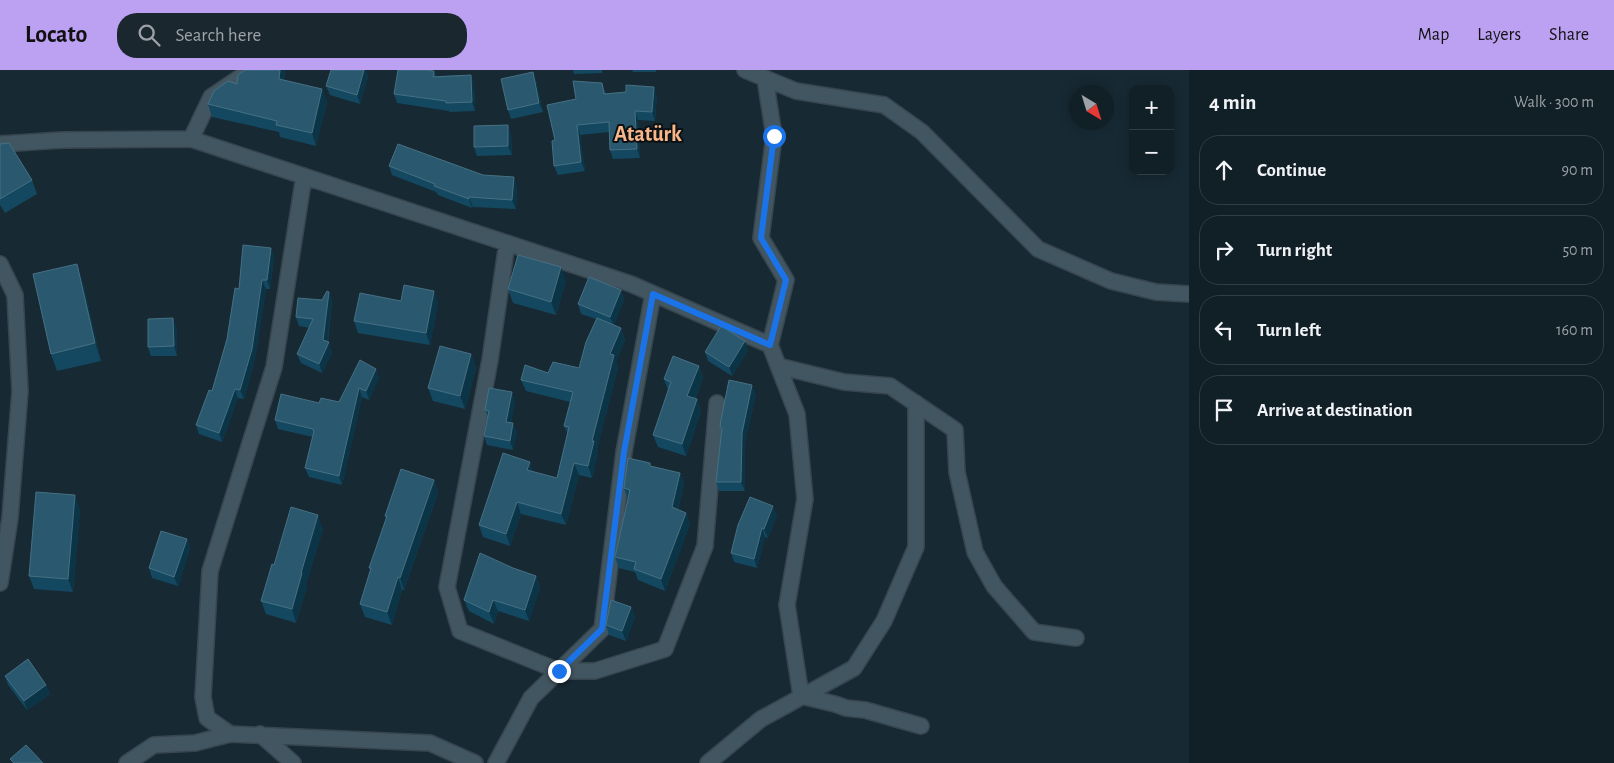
<!DOCTYPE html>
<html lang="en">
<head>
<meta charset="utf-8">
<style>
  :root { --surface:#111f26; --page:#1a272e; --text:#f1f3f6; --muted:#9ca2a7; --line:#303d43; --accent:#bca0f2 }
  body { margin:0; font-family:"Alegreya Sans",sans-serif; background:var(--page); color:var(--text) }
  .controls { position:absolute; right:15px; top:15px; display:grid; overflow:hidden; border-radius:10px; box-shadow:0 2px 12px #0003 }
  .controls button { width:45px; height:45px; display:grid; place-items:center; padding:0; border:0; border-bottom:1px solid var(--line); background:var(--surface); color:var(--text); font:25px sans-serif }
  .compass { position:absolute; left:1069px; top:15px; width:45px; height:45px; border-radius:50%; background:var(--surface); box-shadow:0 2px 12px #0003; rotate:142deg }
  .stop { position:absolute; width:15px; height:15px; margin:-11px; border:4px solid #1a73e8; border-radius:50%; background:#fff }
  .stop.end { background:#1a73e8; border-color:#fff; box-shadow:0 1px 5px #0008 }
  .list { margin:0; padding:0; list-style:none }
  h2 { display:flex; justify-content:space-between; align-items:center; height:65px; margin:0; padding:0 20px; font-size:21px }
  h2 small { font-size:16px; font-weight:400; color:var(--muted) }
  .list li { display:grid; grid-template-columns:32px 1fr auto; gap:15px; align-items:center; box-sizing:border-box; height:70px; margin:0 10px 10px; padding:0 10px; border:1px solid var(--line); border-radius:20px }
  .list b { display:block; font-size:19px; white-space:nowrap }
  .list em { font-size:16px; font-style:normal; color:var(--muted) }
  .icon { flex:none; width:28px; height:28px; fill:none; stroke:currentColor; stroke-width:2; stroke-linecap:round; stroke-linejoin:round }
  .map { position:relative; flex:none; width:1189px; height:693px; overflow:hidden }
  header { display:flex; align-items:center; gap:30px; box-sizing:border-box; height:70px; padding:0 25px; background:var(--accent); color:#111 }
  header strong { font-size:24px }
  nav { display:flex; gap:28px; margin-inline-start:auto; font-size:18px }
  .search { width:350px; height:45px; background:var(--page); display:flex; align-items:center; gap:12px; box-sizing:border-box; padding:0 18px; border-radius:20px; color:var(--muted); font-size:19px }
  main { display:flex }
  aside { flex:1; background:var(--surface) }
  .map>svg:first-child { display:block }
  .lines { fill:none; stroke-linecap:round; stroke-linejoin:round }
  .minor-casing { stroke:#37454e; stroke-width:18 }
  .minor { stroke:#425661; stroke-width:15 }
  .wall { fill:#144860 }
  .shaded-wall { fill:#0c3447 }
  .building { fill:#2a596f; stroke:#467083 }
  .route { stroke:#1a73e8; stroke-width:6 }
  .labels { text-anchor:middle; dominant-baseline:central; stroke-width:4; stroke-linejoin:round; paint-order:stroke }
  .district-label { font-size:22px; font-weight:bold; fill:#fab688; stroke:#091115 }
</style>
</head>
<body>
<header>
<strong>Locato</strong>
<div class="search"><svg class="icon" aria-label="search" viewBox="0 0 24 24"><circle cx="10" cy="10" r="6"/><path d="M15 15l6 6"/></svg>Search here</div>
<nav><a>Map</a><a>Layers</a><a>Share</a></nav>
</header>
<main>
<div class="map">
<svg width="1189" height="693" viewBox="0 0 1189 693">
  <rect width="100%" height="100%" fill="#172933"/>
  <g class="lines">
    <g class="minor-casing">
      <path id="minor" d="M745 0 796 21 884 35 922 62 1038 179 1111 211 1156 222 1189 224
        M765 8 774 66 761 168 786 210 770 275 797 344 805 429 787 535 801 626
        M191 69 211 27 251 0
        M0 74 62 70 191 69 631 214 770 275
        M304 106 274 297 210 501 203 627 207 648 230 664 430 673 475 693
        M507 173 490 290 447 517 460 561 559 601H595L665 579 705 476 717 333
        M0 194 15 225 20 321 10 448 0 513
        M778 296 844 312 890 316 955 360 957 402 975 482 994 516 1034 562 1076 568
        M801 626 835 634 846 638 865 640 921 656
        M260 664 293 693
        M127 693 154 675 195 673 230 664
        M496 693 531 628 602 559 624 382 653 224
        M708 693 761 649 854 598 884 551 916 477V333"/>
    </g>
    <use href="#minor" class="minor"/>
  </g>
  <path class="wall" d="M245 0H285L284 11 322 19 327 32 316 76 280 67 279 62 212 47 208 34 237 14Z
    M331 0H366L368 7 360 34 330 25 326 16Z
    M573 0H602V3L574 4Z
    M632 0H656V2H633Z
    M434 1 436 6 471 5 474 14 475 41 449 42V41L397 33 394 24Z
    M536 11 543 42 511 49 508 40Z
    M602 13 606 24 657 26 655 51 638 50 640 88 613 89 610 80 609 62 580 65 585 101 558 105 554 96 555 70 576 29Z
    M508 55 511 64 512 85 477 86 474 77Z
    M0 74 32 110 37 124 5 143 0 135Z
    M389 96 483 105 517 116 516 139 473 137 472 138 438 125 436 122 392 105Z
    M271 178 274 187 270 219H266L255 288 244 329 238 328 222 372 199 364 196 355 212 321 227 269 239 219Z
    M566 211 556 245 513 233 508 219Z
    M83 212 101 291 57 301 51 284Z
    M621 220 624 229 614 255 621 258 625 270 616 292 618 297 597 379 598 383 592 408 579 405 566 455 521 444 510 476 483 467 479 455 534 402 557 408 568 364 564 356 570 332 526 321 521 310 548 303 579 298 596 249 581 244 578 234Z
    M329 222 332 231 328 272 332 282 322 303 301 293 297 284 310 258 299 256 296 247 322 230Z
    M401 231 438 233 430 275 358 263 354 251Z
    M177 257V286H151L148 277Z
    M748 280 732 306 708 291 705 282Z
    M471 284 476 298 465 339 433 331 428 318Z
    M360 290 379 308 369 330 362 327 342 415 309 407 305 398 313 367 278 359 275 350 319 333 339 332Z
    M699 296 703 308 695 329H697L701 341 686 386 658 377 653 365 668 320 664 309Z
    M756 324 745 372V421H719L716 412 722 361 720 357Z
    M515 331 511 352 513 353 517 362 513 380 487 375 484 366 488 347 485 340Z
    M652 396 680 403 684 414 678 440 686 443 690 454 665 521 638 510 635 502 619 498 615 487 628 430 624 418Z
    M434 410 438 423 404 520H402L392 555 365 547 360 534 371 500 369 498 386 449 385 446Z
    M80 439 73 522 34 519 29 506Z
    M777 445 768 468 765 467 757 498 734 492 731 483Z
    M323 459 306 514 307 516 296 553 266 544 261 531 274 495Z
    M187 469 190 479 178 516 152 508 149 498Z
    M513 498 536 506 540 517 529 551 498 541 494 554 469 541 464 530Z
    M631 537 635 547 626 571 609 565 606 555Z
    M5 606 46 615 50 624 27 640 8 615Z"/>
  <path class="shaded-wall" d="M280 0H285L283 22 279 9Z
    M364 0H366L368 7 360 34 357 25Z
    M533 2 536 11 543 42 539 33Z
    M471 5 474 14 475 41 472 32Z
    M654 17 657 26 655 51 652 42Z
    M322 19 327 32 316 76 312 63Z
    M635 41 638 50 640 88 637 79Z
    M508 55 511 64 512 85 508 76Z
    M577 55 580 65 585 101 581 92Z
    M514 107 517 116 516 139 512 130Z
    M469 127 473 137 472 138 469 129Z
    M271 178 274 187 270 219 267 210Z
    M77 194 83 212 101 291 95 273Z
    M561 197 566 211 556 245 551 232Z
    M262 210 266 219 255 288 244 329 240 320Z
    M621 220 624 229 614 256 610 247Z
    M434 221 438 233 430 275 426 263Z
    M329 222 332 231 327 276 329 272 332 282 322 303 319 294 323 270Z
    M173 248 177 257V286L174 276Z
    M621 258 625 270 616 292 618 297 597 379 598 383 592 408 588 396 592 371 610 284Z
    M745 271 748 280 732 306 729 297Z
    M471 284 476 298 465 339 460 326Z
    M699 296 703 308 691 338 687 326Z
    M376 299 379 308 369 330 366 321Z
    M752 315 756 324 745 372V421L741 412 742 363Z
    M359 318 362 327 342 415 339 406Z
    M235 319 238 328 222 372 219 363Z
    M512 322 515 331 510 361 506 352Z
    M697 329 701 341 686 386 682 374Z
    M513 353 517 362 513 380 510 371Z
    M530 392 534 404 527 400Z
    M574 393 579 405 566 455 561 444Z
    M680 403 684 414 676 448 672 437Z
    M434 410 438 423 404 520 400 508Z
    M75 425 80 439 73 522 68 509Z
    M517 432 521 444 510 476 506 464Z
    M773 436 777 445 768 468 764 459Z
    M686 443 690 454 665 521 661 509Z
    M318 445 323 459 306 514 307 516 296 553 292 539 301 503Z
    M762 458 765 467 757 498 754 489Z
    M187 469 190 479 178 516 174 507Z
    M536 506 540 517 529 551 525 540Z
    M398 507 402 520 392 555 387 542Z
    M493 530 498 541 494 554 489 542Z
    M631 537 635 547 626 571 622 561Z
    M46 615 50 624 27 640 24 631Z"/>
  <path class="building" d="M245 0H280L279 9 322 19 312 63 276 55 277 51 208 34 214 21 228 11 237 14 238 5Z
    M331 0H364L357 25 326 16Z
    M398 0H425L434 1 433 7 471 5 472 32 446 33V31L394 24Z
    M533 2 539 33 508 40 501 9Z
    M573 11 602 13 604 24 626 22V15L654 17 652 42 635 41 637 79 610 80 609 52 577 55 581 92 554 96 552 71 555 70 547 35 576 29Z
    M508 55V76L474 77V56Z
    M9 73 32 110 0 129V74Z
    M398 74 483 105 514 107 512 130 469 127V129L434 116 435 114 389 96Z
    M243 175 271 178 267 210H262L252 279 240 320 235 319 219 363 196 355 209 320 212 321 227 269 235 218 239 219Z
    M518 185 561 197 551 232 508 219Z
    M77 194 95 273 51 284 33 204Z
    M589 207 621 220 610 247 578 234Z
    M404 215 434 221 426 263 354 251 360 223 401 231Z
    M327 221 329 222 323 270 329 272 319 294 297 284 313 249 296 247 298 228 322 230Z
    M173 248 174 276 148 277V249Z
    M597 248 621 258 610 284 614 285 592 371H594L588 396 574 393 561 444 517 432 506 464 479 455 503 383 530 392 527 400 557 408 569 357 564 356 573 322 521 310 525 295 548 303 553 292 579 298 586 272Z
    M721 256 745 271 729 297 705 282Z
    M440 276 471 284 460 326 428 318Z
    M673 286 699 296 687 326 697 329 682 374 653 365 671 312 664 309Z
    M360 290 376 299 366 321 359 318 339 406 305 398 314 361 313 360V359L275 350 281 324 319 333 321 328 339 332Z
    M729 310 752 315 742 363 741 412H716L722 358 720 357 721 350Z
    M489 318 512 322 506 352 513 353 510 371 484 366 489 341 485 340Z
    M628 388 650 393V396L680 403 672 437 686 443 661 509 634 499 636 492 615 487 630 420 624 418Z
    M401 399 434 410 400 508 398 507 387 542 360 534 371 498H369L387 446H385Z
    M36 422 75 425 68 509 29 506Z
    M750 427 773 436 764 459 762 458 754 489 731 483 738 455Z
    M291 437 318 445 301 503H302L292 539 261 531 272 494 274 495Z
    M161 461 187 469 174 507 149 498Z
    M480 483 513 498 536 506 525 540 493 530 489 542 464 530Z
    M611 530 631 537 622 561 606 555Z
    M28 589 46 615 24 631 5 606Z
    M26 675 43 693H14L10 689Z"/>
  <g class="lines">
    <path class="route" d="M559 601 602 559 624 382 653 224 770 275 786 210 761 168 774 66"/>
  </g>
  <g class="labels">
    <g class="district-label">
      <text x="648" y="64">Atatürk</text>
    </g>
  </g>
</svg>
<div class="controls">
<button>+</button>
<button>−</button>
</div>
<svg class="compass" viewBox="-18 -18 36 36"><path d="M0-13l5 13h-10z" fill="#e53935"/><path d="M0 13l5-13h-10z" fill="#9ca2a7"/></svg>
<div class="stop" style="left:774px;top:66px"></div>
<div class="stop end" style="left:559px;top:601px"></div>
</div>
<aside>
<h2>4 min<small>Walk · 300 m</small></h2>
<ul class="list">
<li><svg class="icon" aria-label="ahead" viewBox="0 0 24 24"><path d="M12 20V5M6 11l6-6 6 6"/></svg><div><b>Continue</b></div><em>90 m</em></li>
<li><svg class="icon" aria-label="right" viewBox="0 0 24 24"><path d="M7 20v-9h11M14 6l5 5-5 5"/></svg><div><b>Turn right</b></div><em>50 m</em></li>
<li><svg class="icon" aria-label="left" viewBox="0 0 24 24"><path d="M17 20v-9H6M10 6l-5 5 5 5"/></svg><div><b>Turn left</b></div><em>160 m</em></li>
<li><svg class="icon" aria-label="arrive" viewBox="0 0 24 24"><path d="M6 21V4h12l-3 4 3 4H6"/></svg><div><b>Arrive at destination</b></div></li>
</ul>
</aside>
</main>
</body>
</html>
